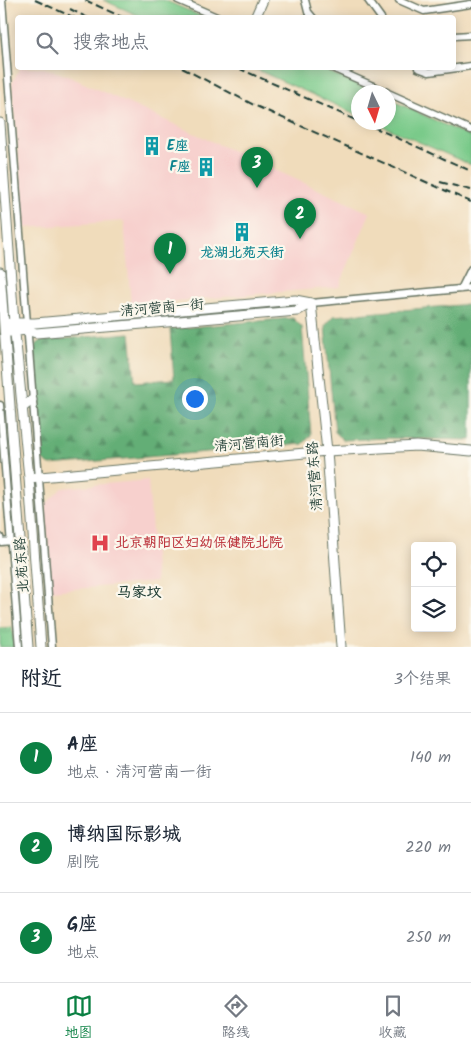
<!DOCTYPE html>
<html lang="zh">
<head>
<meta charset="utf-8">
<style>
  :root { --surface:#fff; --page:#f6f6f7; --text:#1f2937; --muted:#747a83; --line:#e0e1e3; --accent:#0b8043 }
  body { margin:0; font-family:Kalam,"LXGW WenKai TC",sans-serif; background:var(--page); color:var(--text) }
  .controls { position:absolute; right:15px; bottom:15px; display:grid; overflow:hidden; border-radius:5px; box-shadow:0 2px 12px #0003 }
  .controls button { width:45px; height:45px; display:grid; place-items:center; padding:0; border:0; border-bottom:1px solid var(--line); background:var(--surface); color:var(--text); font:25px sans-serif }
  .compass { position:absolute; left:351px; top:85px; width:45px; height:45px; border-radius:50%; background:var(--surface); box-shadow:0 2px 12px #0003; rotate:175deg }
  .you { position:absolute; left:194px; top:398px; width:18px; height:18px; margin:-12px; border:4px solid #fff; border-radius:50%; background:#1a73e8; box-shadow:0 0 0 8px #1a73e833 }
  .badge { display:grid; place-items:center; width:32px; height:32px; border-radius:50%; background:var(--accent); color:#fff; font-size:16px; font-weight:700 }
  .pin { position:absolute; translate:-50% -41px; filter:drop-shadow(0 1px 2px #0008) }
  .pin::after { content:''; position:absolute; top:26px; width:18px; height:15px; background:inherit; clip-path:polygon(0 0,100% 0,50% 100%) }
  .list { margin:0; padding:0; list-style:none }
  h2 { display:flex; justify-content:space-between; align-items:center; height:65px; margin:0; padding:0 20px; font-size:21px }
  h2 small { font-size:16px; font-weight:400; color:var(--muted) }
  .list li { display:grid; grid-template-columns:32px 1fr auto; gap:15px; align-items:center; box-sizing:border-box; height:90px; padding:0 20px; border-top:1px solid var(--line) }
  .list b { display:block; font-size:19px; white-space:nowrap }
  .list p { margin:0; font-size:16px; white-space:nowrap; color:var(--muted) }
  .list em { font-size:16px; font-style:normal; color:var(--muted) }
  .icon { flex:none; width:28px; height:28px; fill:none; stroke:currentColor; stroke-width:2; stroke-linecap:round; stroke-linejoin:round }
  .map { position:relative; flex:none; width:471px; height:647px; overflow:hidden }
  .search { position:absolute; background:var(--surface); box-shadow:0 2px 12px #0003; left:15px; right:15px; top:15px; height:55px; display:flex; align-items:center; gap:12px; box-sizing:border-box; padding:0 18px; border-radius:5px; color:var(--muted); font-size:19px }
  .sheet { height:335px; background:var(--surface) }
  nav { display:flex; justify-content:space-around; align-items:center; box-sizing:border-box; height:70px; border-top:1px solid var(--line); background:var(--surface); font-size:14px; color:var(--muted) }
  nav a { display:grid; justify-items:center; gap:2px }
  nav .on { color:var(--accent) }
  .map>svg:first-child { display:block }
  .built { fill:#f7d0cd }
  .grass { fill:#7aca8a; stroke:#4c845f }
  .forest { fill:url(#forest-firs); stroke:#417655 }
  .park { fill:url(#park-tufts); stroke:#4c845f }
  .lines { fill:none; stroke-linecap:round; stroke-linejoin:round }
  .street-casing { stroke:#687563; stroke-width:9 }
  .secondary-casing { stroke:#687563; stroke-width:11 }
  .street { stroke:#fff; stroke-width:6 }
  .secondary { stroke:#fff; stroke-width:9 }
  .rail { stroke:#1f3d34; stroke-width:2; stroke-dasharray:8 4; stroke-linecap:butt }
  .labels { text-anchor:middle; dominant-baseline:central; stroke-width:4.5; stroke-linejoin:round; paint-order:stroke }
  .culture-label { font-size:14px; font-weight:bold; fill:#0d838f; stroke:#fbf7ec; text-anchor:start }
  .street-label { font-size:14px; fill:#1f3d34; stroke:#fbf7ec }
  .health-label { font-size:14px; font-weight:bold; fill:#be3a42; stroke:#fbf7ec; text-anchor:start }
  .neighbourhood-label { font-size:15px; font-weight:bold; fill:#1f3d34; stroke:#fbf7ec }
</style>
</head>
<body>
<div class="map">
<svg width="471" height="647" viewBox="0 0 471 647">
  <defs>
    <pattern id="forest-firs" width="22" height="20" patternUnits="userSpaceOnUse" patternTransform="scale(1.25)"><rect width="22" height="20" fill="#63ae76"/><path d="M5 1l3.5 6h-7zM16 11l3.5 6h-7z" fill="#518f62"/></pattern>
    <pattern id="park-tufts" width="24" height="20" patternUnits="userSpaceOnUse" patternTransform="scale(1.25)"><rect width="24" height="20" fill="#7aca8a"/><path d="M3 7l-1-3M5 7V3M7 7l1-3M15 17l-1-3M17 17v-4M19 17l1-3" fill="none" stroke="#63a572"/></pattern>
  </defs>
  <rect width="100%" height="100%" fill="#fbf7ec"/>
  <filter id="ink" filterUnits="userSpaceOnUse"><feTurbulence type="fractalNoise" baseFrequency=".02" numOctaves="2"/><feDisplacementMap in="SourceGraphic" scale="10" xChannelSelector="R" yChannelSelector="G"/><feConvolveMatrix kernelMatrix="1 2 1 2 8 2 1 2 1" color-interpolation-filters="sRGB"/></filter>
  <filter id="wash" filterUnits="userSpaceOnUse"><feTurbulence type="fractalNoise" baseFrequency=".0096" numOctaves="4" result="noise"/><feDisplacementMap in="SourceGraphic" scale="20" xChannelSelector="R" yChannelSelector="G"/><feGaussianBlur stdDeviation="1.12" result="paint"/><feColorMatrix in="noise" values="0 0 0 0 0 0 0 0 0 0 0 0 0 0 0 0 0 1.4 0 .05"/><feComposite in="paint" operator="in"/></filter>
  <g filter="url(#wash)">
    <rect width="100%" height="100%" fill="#f0dcbb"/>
    <path class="built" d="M20 68H44L68 76 370 213 339 287 131 305 124 221 25 228 12 83Z
      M148 480 156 582 51 591 45 505 62 488Z"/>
    <path class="grass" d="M103 0H164L203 17H142Z
      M253 68H320L374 92H358V115Z
      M389 99 471 137V165L376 123 388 122Z"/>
    <path class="forest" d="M471 304V440L387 438 343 440 335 432 325 326 334 316Z
      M293 318 302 327 311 435 303 444 50 465 41 459 32 348 41 341 130 333 135 382 174 379 170 329Z"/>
    <path class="park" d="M12 627 14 647H0V628Z"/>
  </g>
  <g filter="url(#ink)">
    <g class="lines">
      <g class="street-casing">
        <path id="street" d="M2 0 52 647
          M178 0 219 18
          M305 0 308 12 313 18
          M368 0 381 18
          M399 0 424 11 471 4
          M454 36 471 35
          M332 68 387 92
          M418 68 429 72 471 66
          M388 93 471 130
          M461 289 471 269
          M311 303 471 288
          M0 405 19 647
          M0 537 1 542 11 541"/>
      </g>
      <g class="secondary-casing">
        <path id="secondary" d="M255 18 263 0
          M0 123 14 323 29 478 41 647
          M0 272 28 647
          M311 303 327 451 341 647
          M10 323H35L295 300 311 303
          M9 332 27 330 36 333 297 311 311 303
          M22 408 32 400
          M29 478 327 451 417 446 471 451"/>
      </g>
      <use href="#street" class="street"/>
      <use href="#secondary" class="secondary"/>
      <path class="rail" d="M35 0 75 18
        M85 0 124 18
        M70 9 88 18
        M182 68 256 106 471 202
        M238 68 358 121
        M362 122 471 171
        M440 182 471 190"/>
    </g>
  </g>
  <defs>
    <g id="building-bare" transform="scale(1.5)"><path d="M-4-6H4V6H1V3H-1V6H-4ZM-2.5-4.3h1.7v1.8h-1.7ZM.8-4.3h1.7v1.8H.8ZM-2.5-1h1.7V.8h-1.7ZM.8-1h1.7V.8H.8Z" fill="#0f9aa8" stroke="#fbf7ec" stroke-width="2.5" paint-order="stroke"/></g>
    <g id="hospital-bare" transform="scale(1.5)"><path d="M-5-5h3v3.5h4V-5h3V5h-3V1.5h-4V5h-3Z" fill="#e0444e" stroke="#fbf7ec" stroke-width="2.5" paint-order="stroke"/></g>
  </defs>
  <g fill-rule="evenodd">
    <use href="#building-bare" x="152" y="146"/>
    <use href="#building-bare" x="206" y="167"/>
    <use href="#building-bare" x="242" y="232"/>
    <use href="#hospital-bare" x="100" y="543"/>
  </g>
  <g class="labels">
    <g class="culture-label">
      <text x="167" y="146">E座</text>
      <text x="191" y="167" text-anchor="end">F座</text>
      <text x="242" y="253" text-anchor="middle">龙湖北苑天街</text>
    </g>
    <g class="street-label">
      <text transform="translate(162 308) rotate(-5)">清河营南一街</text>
      <text transform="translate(249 444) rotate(-5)">清河营南街</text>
      <text transform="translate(315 476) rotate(-94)">清河营东路</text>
      <text transform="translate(22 565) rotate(-94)">北苑东路</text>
    </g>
    <g class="health-label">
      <text x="115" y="543">北京朝阳区妇幼保健院北院</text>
    </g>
    <g class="neighbourhood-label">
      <text x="139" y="593">马家坟</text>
    </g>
  </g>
</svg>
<div class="controls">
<button><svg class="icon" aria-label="locate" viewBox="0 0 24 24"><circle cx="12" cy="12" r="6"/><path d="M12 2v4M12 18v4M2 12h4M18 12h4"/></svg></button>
<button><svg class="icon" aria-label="layers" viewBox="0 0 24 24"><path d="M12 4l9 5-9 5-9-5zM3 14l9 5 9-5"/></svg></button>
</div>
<svg class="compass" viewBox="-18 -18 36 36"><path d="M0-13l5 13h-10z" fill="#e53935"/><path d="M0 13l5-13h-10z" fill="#747a83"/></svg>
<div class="you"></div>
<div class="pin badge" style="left:170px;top:274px">1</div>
<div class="pin badge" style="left:300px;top:239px">2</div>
<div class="pin badge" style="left:257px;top:188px">3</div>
<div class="search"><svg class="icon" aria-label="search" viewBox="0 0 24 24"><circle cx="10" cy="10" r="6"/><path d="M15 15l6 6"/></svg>搜索地点</div>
</div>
<section class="sheet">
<h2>附近<small>3个结果</small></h2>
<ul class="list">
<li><span class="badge">1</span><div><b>A座</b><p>地点 · 清河营南一街</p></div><em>140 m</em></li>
<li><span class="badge">2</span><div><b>博纳国际影城</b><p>剧院</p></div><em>220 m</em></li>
<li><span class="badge">3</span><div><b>G座</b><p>地点</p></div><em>250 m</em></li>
</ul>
</section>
<nav>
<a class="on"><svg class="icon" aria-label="map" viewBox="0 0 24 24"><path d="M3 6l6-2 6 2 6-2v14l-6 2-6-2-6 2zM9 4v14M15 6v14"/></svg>地图</a>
<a><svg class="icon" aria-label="directions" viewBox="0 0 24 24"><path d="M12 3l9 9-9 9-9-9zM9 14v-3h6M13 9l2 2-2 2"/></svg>路线</a>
<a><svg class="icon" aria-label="saved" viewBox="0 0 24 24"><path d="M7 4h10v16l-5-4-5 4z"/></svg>收藏</a>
</nav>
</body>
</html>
